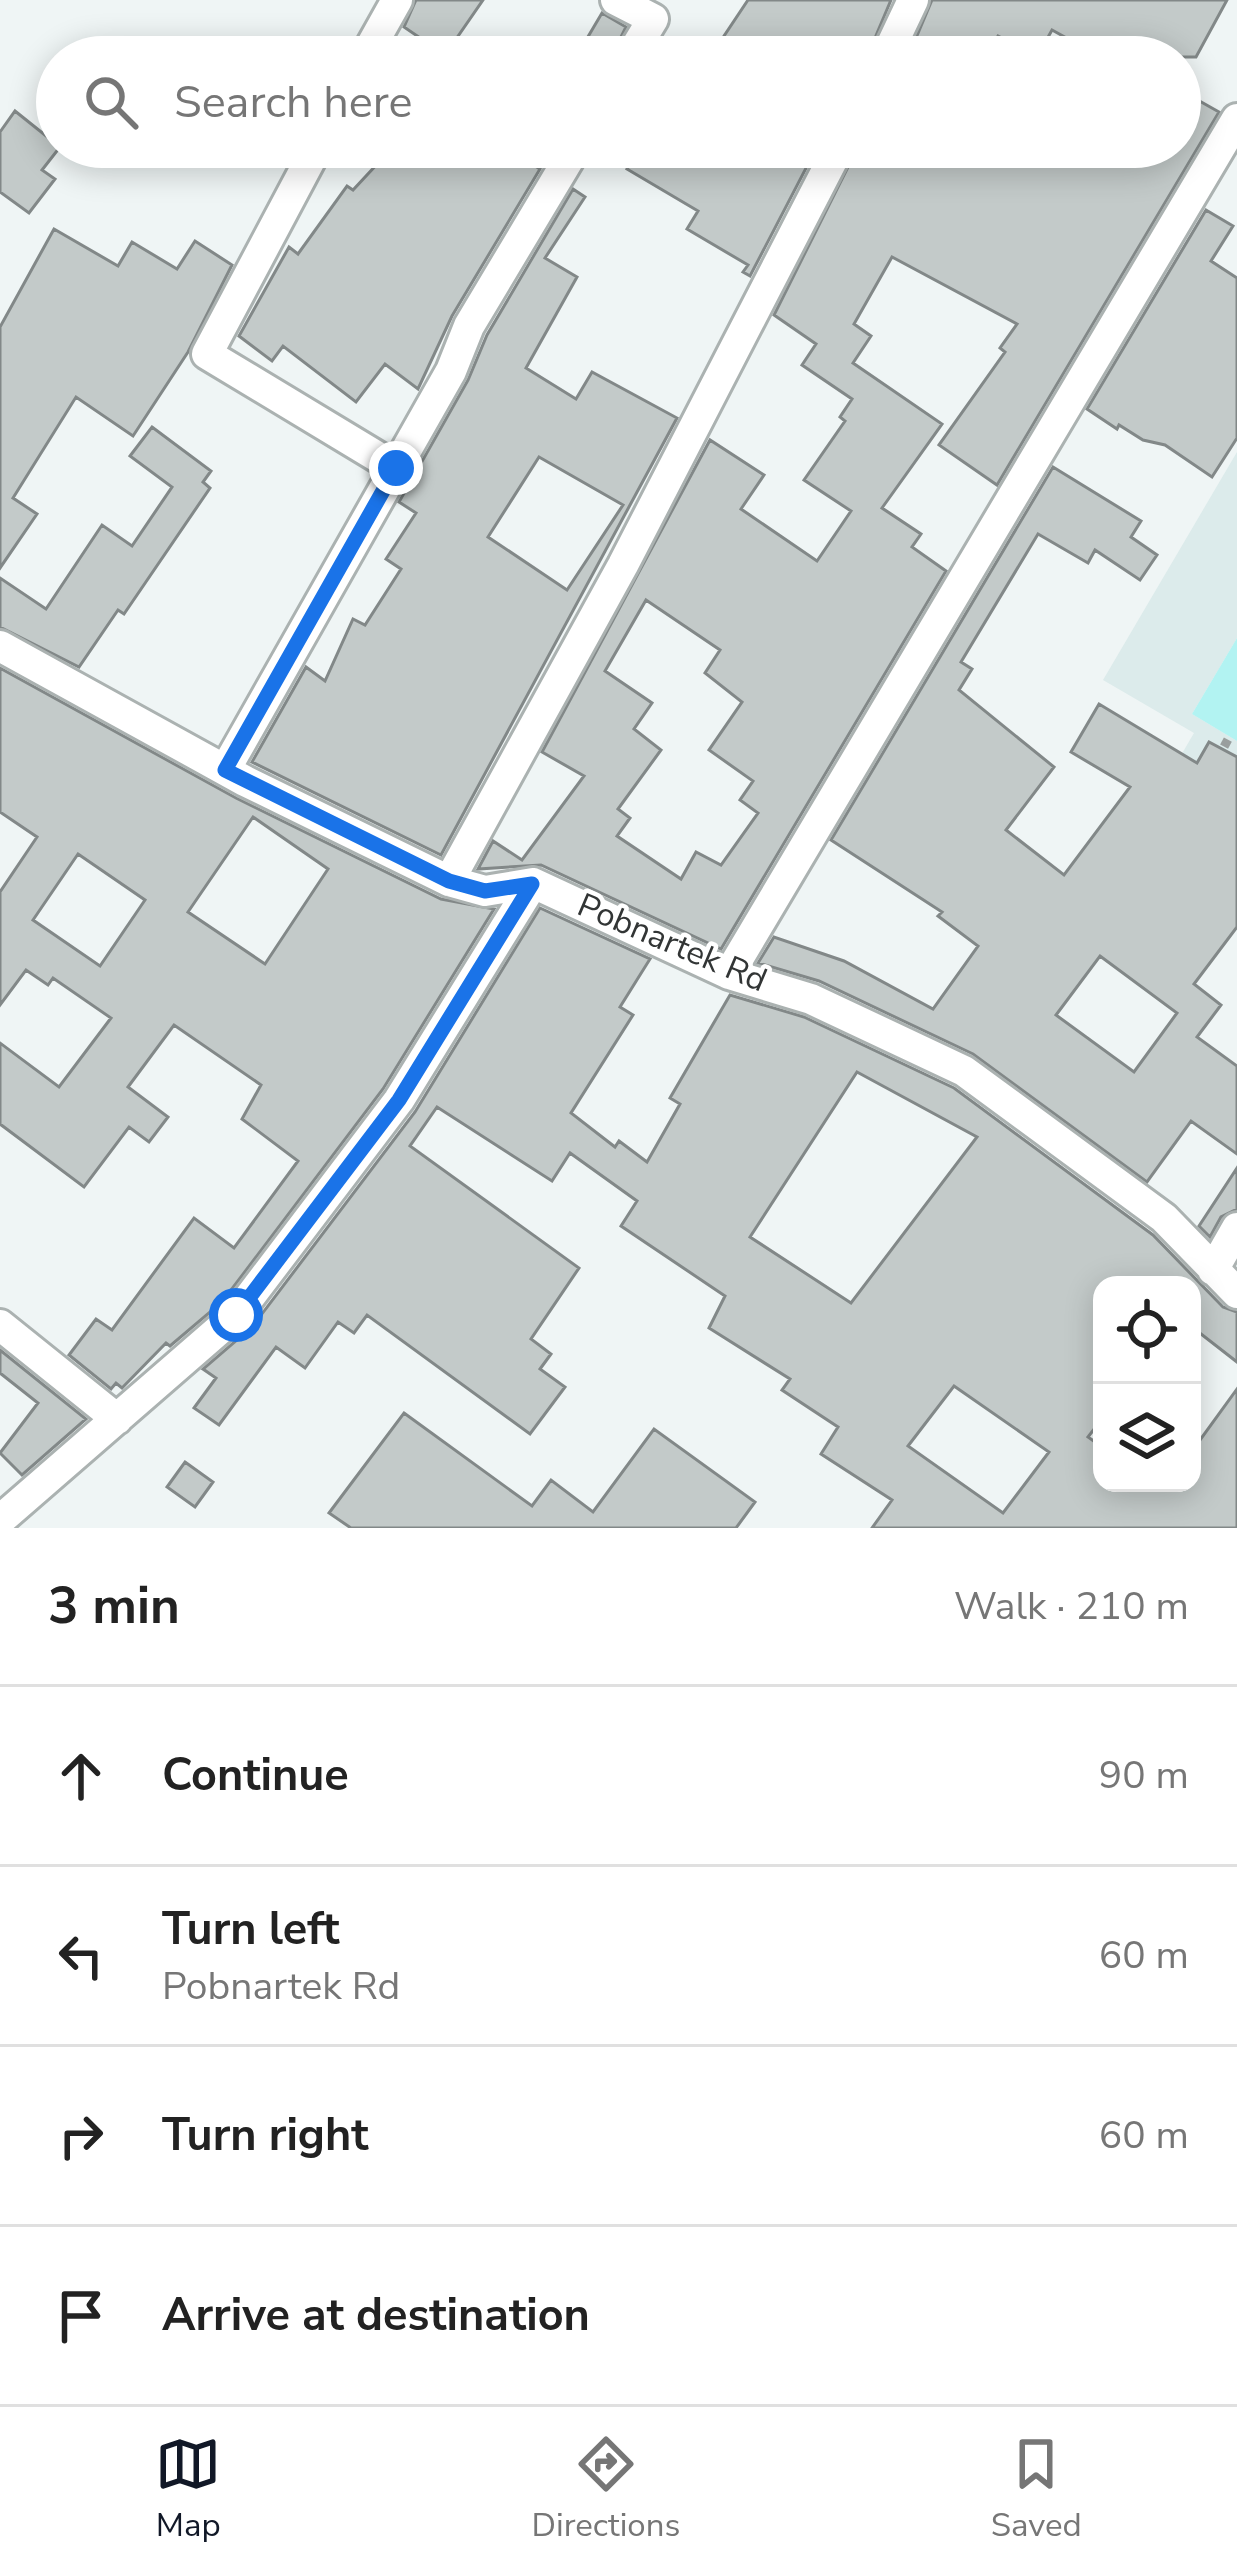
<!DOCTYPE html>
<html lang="en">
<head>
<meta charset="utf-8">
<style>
  :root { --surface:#fff; --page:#f6f6f6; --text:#222; --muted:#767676; --line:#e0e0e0; --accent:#111827 }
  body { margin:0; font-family:"Nunito Sans",sans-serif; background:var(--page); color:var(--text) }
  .controls { position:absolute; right:36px; bottom:36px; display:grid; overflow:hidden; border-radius:24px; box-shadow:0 6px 30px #0003 }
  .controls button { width:108px; height:108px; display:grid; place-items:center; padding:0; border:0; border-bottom:3px solid var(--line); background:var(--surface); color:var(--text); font:60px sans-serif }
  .stop { position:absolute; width:36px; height:36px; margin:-27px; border:9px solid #1a73e8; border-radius:50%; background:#fff }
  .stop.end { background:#1a73e8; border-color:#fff; box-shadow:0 3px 12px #0008 }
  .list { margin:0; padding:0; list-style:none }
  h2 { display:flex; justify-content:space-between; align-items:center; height:156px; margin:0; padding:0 48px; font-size:51px }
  h2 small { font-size:39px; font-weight:400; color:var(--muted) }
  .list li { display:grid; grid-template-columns:78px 1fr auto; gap:36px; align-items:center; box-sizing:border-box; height:180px; padding:0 48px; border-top:3px solid var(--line) }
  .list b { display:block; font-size:45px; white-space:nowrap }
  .list p { margin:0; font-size:39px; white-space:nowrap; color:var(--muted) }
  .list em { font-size:39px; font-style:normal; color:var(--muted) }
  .icon { flex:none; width:66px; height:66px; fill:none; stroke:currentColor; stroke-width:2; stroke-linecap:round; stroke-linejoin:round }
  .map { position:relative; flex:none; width:1237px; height:1528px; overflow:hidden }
  .search { position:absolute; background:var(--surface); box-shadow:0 6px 30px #0003; left:36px; right:36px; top:36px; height:132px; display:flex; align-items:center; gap:30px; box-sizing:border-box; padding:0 42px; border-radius:66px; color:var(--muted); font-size:45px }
  .sheet { height:876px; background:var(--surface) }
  nav { display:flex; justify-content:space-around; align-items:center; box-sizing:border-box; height:168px; border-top:3px solid var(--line); background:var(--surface); font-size:33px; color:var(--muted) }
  nav a { display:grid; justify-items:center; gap:6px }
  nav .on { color:var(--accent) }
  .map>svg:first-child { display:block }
  .built { fill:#dcebeb }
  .green { fill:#b2f3f2 }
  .building { fill:#c3cac9; stroke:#828888; stroke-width:3; fill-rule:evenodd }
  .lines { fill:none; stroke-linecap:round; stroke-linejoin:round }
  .minor-casing { stroke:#abb2b1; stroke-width:36 }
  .path { stroke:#999e9e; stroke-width:8; stroke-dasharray:9 9; stroke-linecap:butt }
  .minor { stroke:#fff; stroke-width:30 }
  .route { stroke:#1a73e8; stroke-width:15 }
  .labels { text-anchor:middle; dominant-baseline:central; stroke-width:9; stroke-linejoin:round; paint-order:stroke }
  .street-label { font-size:33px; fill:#323535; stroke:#fff }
</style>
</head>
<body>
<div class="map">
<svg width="1237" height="1528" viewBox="0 0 1237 1528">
  <rect width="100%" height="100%" fill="#eff5f5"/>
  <path class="built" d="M1237 452V638L1192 714 1237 741V757L1209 742 1181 793 1163 786 1194 733 1103 680Z"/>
  <path class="green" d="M1237 638V741L1192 714Z"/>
  <path class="building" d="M416 0H483L445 55 404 27Z
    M748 0H891L867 57H710Z
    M932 0H1227L1196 57H1101L1052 30 1037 57 998 36 986 57H908Z
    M602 13 626 27 611 57H576Z
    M1180 90 1219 112 997 485 939 445 1005 352 1000 348 1017 324 892 257 854 324 871 336 853 363 942 424 882 508 921 534 912 547 946 571 721 949 541 865 478 869 493 841 522 860 584 776 542 752 710 440 764 475 741 509 817 561 851 511 804 480 845 421 840 417 852 399 802 365 816 344 774 315 858 147H1180ZM646 600 720 650 705 673 742 702 709 750 753 781 740 800 758 813 721 865 696 852 681 879 617 836 630 818 618 809 661 750 634 729 652 703 605 671Z
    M15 111 60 147 42 170 55 179 29 213 0 192V132Z
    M393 147H504L540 169 452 316 418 389 385 364 356 402 283 346 272 361 239 336 289 247 298 254 347 186 353 190Z
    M640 147H817L750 276 743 272 748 265 687 229 698 211 627 169Z
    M573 189 585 197 545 258 577 277 526 368 576 399 592 372 677 418 441 855 252 762 306 667 325 681 353 619 365 625 401 569 386 559 416 513 399 502 468 380 487 335ZM539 457 623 505 567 590 488 537Z
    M1206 210 1233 226 1211 261 1237 278V438L1212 477 1165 445 1143 440 1119 425 1117 429 1087 409Z
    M54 229 118 266 132 242 177 269 195 241 232 265 188 352 133 436 76 397 13 498 37 514 0 568V327Z
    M152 427 211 471 203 482 210 488 124 614 118 610 79 667 0 627V578L46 609 102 525 132 546 172 487 130 456Z
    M1053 467 1141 521 1131 537 1157 555 1140 580 1095 550 1088 563 1038 534 961 662 972 669 959 690 1054 767 1006 830 1064 875 1130 787 1071 752 1099 704 1197 763 1209 742 1237 757V927L1194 984 1221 1005 1197 1037 1237 1066V1154L1191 1121 1147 1182 973 1054 819 981 758 963 774 937 844 961 933 1009 978 946 938 916 942 912 831 840ZM1100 956 1177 1013 1134 1072 1056 1015Z
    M0 668 236 798 441 899 494 909 383 1089 222 1302 170 1346 166 1343 122 1388 116 1383 111 1389 69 1355 96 1319 112 1330 194 1218 234 1248 298 1161 242 1119 261 1085 174 1025 128 1087 168 1117 149 1142 129 1127 84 1187 0 1124V1043L59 1087 111 1018 53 978 48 985 26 970 0 1005V892L37 837 0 812ZM253 817 328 869 265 964 188 912ZM78 854 145 900 100 966 33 920Z
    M540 908 650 959 620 1007 633 1015 571 1113 615 1147 619 1141 647 1162 680 1104 670 1098 730 995 804 1017 954 1088 1153 1235 1223 1307 1237 1312V1362L1192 1327V1285H1102V1419L1088 1437 1102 1447V1483H1192V1451L1237 1389V1528H872L892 1500 821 1454 838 1427 782 1390 790 1379 709 1328 725 1296 621 1226 637 1201 570 1153 552 1181 437 1107 410 1146 579 1268 531 1339 551 1354 540 1369 565 1387 530 1434 367 1315 354 1333 338 1322 305 1368 276 1347 219 1425 194 1408 216 1378 203 1369 252 1327 415 1112ZM857 1072 977 1137 851 1303 750 1237ZM954 1386 1049 1452 1003 1513 908 1446Z
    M1237 1168V1209L1221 1217 1210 1237 1199 1226Z
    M0 1350 86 1419 22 1475 0 1453 38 1403 0 1373Z
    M404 1413 532 1506 551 1480 593 1512 654 1429 755 1502 736 1528H351L329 1513Z
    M185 1462 213 1482 195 1507 167 1487Z"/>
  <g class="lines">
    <g class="minor-casing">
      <path id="minor" d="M616 0 653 19 630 57
        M365 57 397 0
        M886 57 913 0
        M317 147 207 354 396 468
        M0 646 245 781 449 881 485 891 533 883 729 974 811 999 964 1071 1164 1218 1237 1293
        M225 770 451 371 469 326 576 147
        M449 881 623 565 839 147
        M729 974 1237 119
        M1213 1270 1237 1228
        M0 1325 117 1419
        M0 1520 236 1315 399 1100 533 883"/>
    </g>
    <path class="path" d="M1222 741 1237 749"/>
    <use href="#minor" class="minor"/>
  </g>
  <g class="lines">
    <path class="route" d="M236 1315 399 1100 532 884 485 891 449 881 225 770 396 468"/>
  </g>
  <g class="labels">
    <g class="street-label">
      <text transform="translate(672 943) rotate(23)">Pobnartek Rd</text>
    </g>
  </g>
</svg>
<div class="controls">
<button><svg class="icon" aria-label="locate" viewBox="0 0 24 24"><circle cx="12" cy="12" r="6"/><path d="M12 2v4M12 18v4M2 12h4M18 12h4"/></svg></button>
<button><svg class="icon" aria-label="layers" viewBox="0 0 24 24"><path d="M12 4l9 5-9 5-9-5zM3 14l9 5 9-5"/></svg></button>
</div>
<div class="stop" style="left:236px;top:1315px"></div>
<div class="stop end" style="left:396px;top:468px"></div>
<div class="search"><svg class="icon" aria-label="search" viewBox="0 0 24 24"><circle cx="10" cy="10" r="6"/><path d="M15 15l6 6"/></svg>Search here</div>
</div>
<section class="sheet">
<h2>3 min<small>Walk · 210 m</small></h2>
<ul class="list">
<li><svg class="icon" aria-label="ahead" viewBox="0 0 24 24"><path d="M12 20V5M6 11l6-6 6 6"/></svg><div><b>Continue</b></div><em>90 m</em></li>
<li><svg class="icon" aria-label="left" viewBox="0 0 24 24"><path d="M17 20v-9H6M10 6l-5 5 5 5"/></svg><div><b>Turn left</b><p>Pobnartek Rd</p></div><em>60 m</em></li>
<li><svg class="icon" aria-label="right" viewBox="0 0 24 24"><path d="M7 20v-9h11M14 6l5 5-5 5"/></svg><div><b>Turn right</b></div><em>60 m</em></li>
<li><svg class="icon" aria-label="arrive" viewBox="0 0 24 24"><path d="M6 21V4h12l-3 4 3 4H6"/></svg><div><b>Arrive at destination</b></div></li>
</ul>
</section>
<nav>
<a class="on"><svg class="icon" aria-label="map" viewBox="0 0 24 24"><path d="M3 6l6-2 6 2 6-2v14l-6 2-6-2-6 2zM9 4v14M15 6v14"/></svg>Map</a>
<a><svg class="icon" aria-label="directions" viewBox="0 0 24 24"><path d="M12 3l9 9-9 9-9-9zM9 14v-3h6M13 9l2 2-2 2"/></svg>Directions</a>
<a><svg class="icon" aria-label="saved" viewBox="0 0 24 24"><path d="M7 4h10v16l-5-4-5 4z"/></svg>Saved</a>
</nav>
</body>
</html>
